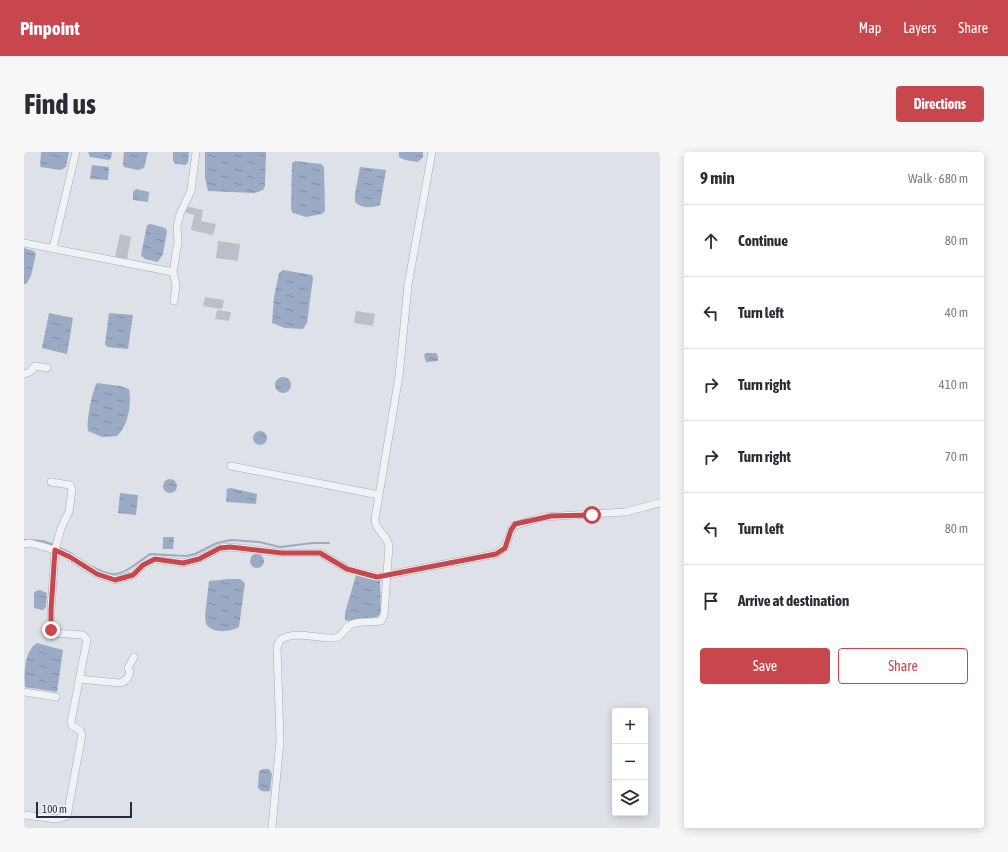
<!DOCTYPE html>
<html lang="en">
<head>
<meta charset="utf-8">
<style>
  :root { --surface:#fff; --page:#f7f7f7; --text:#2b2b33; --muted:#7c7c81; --line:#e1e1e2; --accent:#c8474d }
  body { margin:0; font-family:"Asap Condensed",sans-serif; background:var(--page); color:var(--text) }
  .controls { position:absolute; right:12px; bottom:12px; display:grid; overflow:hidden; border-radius:4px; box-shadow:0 2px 10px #0003 }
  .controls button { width:36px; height:36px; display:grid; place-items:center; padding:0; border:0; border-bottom:1px solid var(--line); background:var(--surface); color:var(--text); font:20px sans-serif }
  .scale { position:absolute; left:12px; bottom:10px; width:96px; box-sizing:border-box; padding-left:4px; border:2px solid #282d3d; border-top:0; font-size:11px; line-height:14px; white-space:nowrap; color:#282d3d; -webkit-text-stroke:3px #edf0f5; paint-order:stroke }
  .stop { position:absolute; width:12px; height:12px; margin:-9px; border:3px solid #c8474d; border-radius:50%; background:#fff }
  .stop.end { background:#c8474d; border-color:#fff; box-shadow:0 1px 4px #0008 }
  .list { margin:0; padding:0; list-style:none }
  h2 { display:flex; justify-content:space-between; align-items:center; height:52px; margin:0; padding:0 16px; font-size:17px }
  h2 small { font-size:13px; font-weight:400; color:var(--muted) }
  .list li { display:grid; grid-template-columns:26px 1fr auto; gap:12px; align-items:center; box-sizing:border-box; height:72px; padding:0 16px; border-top:1px solid var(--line) }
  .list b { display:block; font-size:15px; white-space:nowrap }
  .list em { font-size:13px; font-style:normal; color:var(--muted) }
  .actions { display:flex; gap:8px; padding:12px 16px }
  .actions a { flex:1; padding:9px 0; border:1px solid var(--accent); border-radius:4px; text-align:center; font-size:14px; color:var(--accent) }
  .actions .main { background:var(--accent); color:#fff }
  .icon { flex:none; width:22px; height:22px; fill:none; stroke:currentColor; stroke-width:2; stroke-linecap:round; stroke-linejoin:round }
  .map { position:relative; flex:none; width:636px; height:676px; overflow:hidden; border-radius:4px }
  header { display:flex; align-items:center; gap:24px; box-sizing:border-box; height:56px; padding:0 20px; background:var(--accent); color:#fff }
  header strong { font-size:19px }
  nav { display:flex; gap:22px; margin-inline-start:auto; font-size:14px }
  .intro { display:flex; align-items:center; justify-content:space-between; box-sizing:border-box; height:96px; padding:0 24px }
  h1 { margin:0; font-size:28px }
  .button { padding:10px 18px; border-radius:4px; background:var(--accent); color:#fff; font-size:14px; font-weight:700 }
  main { display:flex; gap:24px; padding:0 24px }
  aside { flex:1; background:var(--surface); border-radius:4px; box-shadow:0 2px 10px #0003 }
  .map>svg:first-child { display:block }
  .water { fill:url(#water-ripples) }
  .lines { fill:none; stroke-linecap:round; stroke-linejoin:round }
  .stream { stroke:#9aabc6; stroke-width:2 }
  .building { fill:#bbbfca }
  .street-casing { stroke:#a7abb4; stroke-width:8 }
  .street { stroke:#f0f2f6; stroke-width:7 }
  .route { stroke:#c8474d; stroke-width:5 }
</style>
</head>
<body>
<header>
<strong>Pinpoint</strong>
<nav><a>Map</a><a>Layers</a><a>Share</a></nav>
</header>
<div class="intro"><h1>Find us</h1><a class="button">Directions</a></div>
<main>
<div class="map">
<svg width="636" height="676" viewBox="0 0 636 676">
  <defs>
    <pattern id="water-ripples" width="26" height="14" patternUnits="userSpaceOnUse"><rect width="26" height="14" fill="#9aabc6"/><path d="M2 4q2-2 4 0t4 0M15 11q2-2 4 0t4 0" fill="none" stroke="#7e8ca2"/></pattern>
  </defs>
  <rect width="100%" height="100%" fill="#dee1e7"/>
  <path class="water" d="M17 0H45L42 15 37 18 16 15Z
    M64 0H88L87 6 85 8 66 5Z
    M100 0H124L120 16 114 18 100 15 99 12Z
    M149 0H165L164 10 162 13 151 12 149 8Z
    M181 0H242L241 34 239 38 231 41 184 39 181 26Z
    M375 0H399V5L394 10 381 8 375 5Z
    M271 9 297 12 300 15 301 59 298 62 282 65 269 61 267 57 268 11Z
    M68 13 85 15 84 28 66 27Z
    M336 15 362 18 356 53C347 56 338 57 331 50V42Z
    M112 37 125 40 124 50 109 48V40Z
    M127 72 141 76 143 79 139 102 134 110 121 107 117 103 123 73Z
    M0 96 10 99 12 102 7 124 2 132H0Z
    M259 118 288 123 289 126 283 171 279 177 261 176 248 171 250 145 255 121Z
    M25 161 49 166 43 202 18 196Z
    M85 161 109 163 104 197 83 195 81 192Z
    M402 201H412L414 204V209L402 210 400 203Z
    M251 233a8 8 0 1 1 16 0a8 8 0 1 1-16 0Z
    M73 231 96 234 105 237C108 252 104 274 93 284L78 285 64 279C62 270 68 239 73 231Z
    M229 286a7 7 0 1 1 14 0a7 7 0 1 1-14 0Z
    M139 334a7 7 0 1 1 14 0a7 7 0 1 1-14 0Z
    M207 336 233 342 232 352 203 350 202 349 203 337Z
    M96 341 114 343 112 363 94 361Z
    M139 385H150L149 397H139Z
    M226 409a7 7 0 1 1 14 0a7 7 0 1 1-14 0Z
    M332 423 356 428 357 461 353 465 327 469 321 468V461Z
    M204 427H216L221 431 215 475C206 480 189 482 182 472L181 464 185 429Z
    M16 438 23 441 22 455 19 458 10 456V441L12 439Z
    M13 491 39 498 33 540 1 535C0 522 0 499 13 491Z
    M239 617H245L248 622 246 639C241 640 237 640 234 636L235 619Z"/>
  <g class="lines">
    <path class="stream" d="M0 388 19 389 30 393
      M34 395 48 402
      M58 409C93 430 95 424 126 402L162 404 171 402 193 391 207 388 235 390 256 395 289 391H305"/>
  </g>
  <path class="building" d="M161 54 179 58 177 69 192 72 189 83 167 78 170 63 160 60Z
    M96 82 107 85 103 107 91 105Z
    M194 89 216 92 214 109 192 106Z
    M181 145 200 148 198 157 179 154Z
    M193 158 207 160 205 169 191 167Z
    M332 159 351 162 349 174 330 171Z"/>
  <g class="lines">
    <g class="street-casing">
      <path id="street" d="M0 91 149 120
        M29 96 52 0
        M150 149 152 133 149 120 154 90 153 75 156 62 167 39 172 0
        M0 222 6 220 11 214 23 216
        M207 314 355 343
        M0 392 6 391 31 398 46 405 73 422 91 428 109 423 119 413 131 407 159 411 175 407 196 396 206 395 258 401H296L323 417 353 425 472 402 481 395 489 374 519 365 601 360 636 351
        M55 527 96 531C103 529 104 526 106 520L104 516 110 505
        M0 540 32 545
        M0 663 33 667 43 664 58 583 56 578 48 574 47 570 63 488 59 483 28 481 27 478V458L31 398 37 376 45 360 48 337 46 333 27 330
        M248 676 256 588 253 495 256 488C270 478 294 487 311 486 319 485 320 476 326 473 335 468 347 471 357 469L360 463 365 394C363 382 351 379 351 367L375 224 384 133 408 0"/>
    </g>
    <use href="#street" class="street"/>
  </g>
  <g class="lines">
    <path class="route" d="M27 478V458L31 398 46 405 73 422 91 428 109 423 119 413 131 407 159 411 175 407 196 396 206 395 258 401H296L323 417 353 425 472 402 481 396 487 378 491 372 527 364 568 363"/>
  </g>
</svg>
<div class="controls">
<button>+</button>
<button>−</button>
<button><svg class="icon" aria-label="layers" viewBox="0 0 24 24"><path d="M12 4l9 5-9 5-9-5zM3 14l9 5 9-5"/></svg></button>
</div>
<div class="scale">100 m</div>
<div class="stop" style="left:568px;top:363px"></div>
<div class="stop end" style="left:27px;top:478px"></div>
</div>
<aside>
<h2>9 min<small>Walk · 680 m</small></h2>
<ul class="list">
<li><svg class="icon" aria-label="ahead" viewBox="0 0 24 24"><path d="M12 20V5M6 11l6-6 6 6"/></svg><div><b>Continue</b></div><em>80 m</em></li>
<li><svg class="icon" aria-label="left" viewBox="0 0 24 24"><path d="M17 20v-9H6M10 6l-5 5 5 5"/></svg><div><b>Turn left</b></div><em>40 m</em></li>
<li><svg class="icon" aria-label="right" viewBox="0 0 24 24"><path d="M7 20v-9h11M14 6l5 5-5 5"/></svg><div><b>Turn right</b></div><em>410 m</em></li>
<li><svg class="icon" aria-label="right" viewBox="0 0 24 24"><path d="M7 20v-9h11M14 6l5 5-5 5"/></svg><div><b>Turn right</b></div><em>70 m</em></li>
<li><svg class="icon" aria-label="left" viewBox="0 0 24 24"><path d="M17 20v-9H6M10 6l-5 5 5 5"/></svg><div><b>Turn left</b></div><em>80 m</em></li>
<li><svg class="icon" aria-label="arrive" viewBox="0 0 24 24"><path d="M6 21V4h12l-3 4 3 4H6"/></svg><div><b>Arrive at destination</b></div></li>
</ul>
<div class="actions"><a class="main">Save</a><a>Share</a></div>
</aside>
</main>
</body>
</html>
